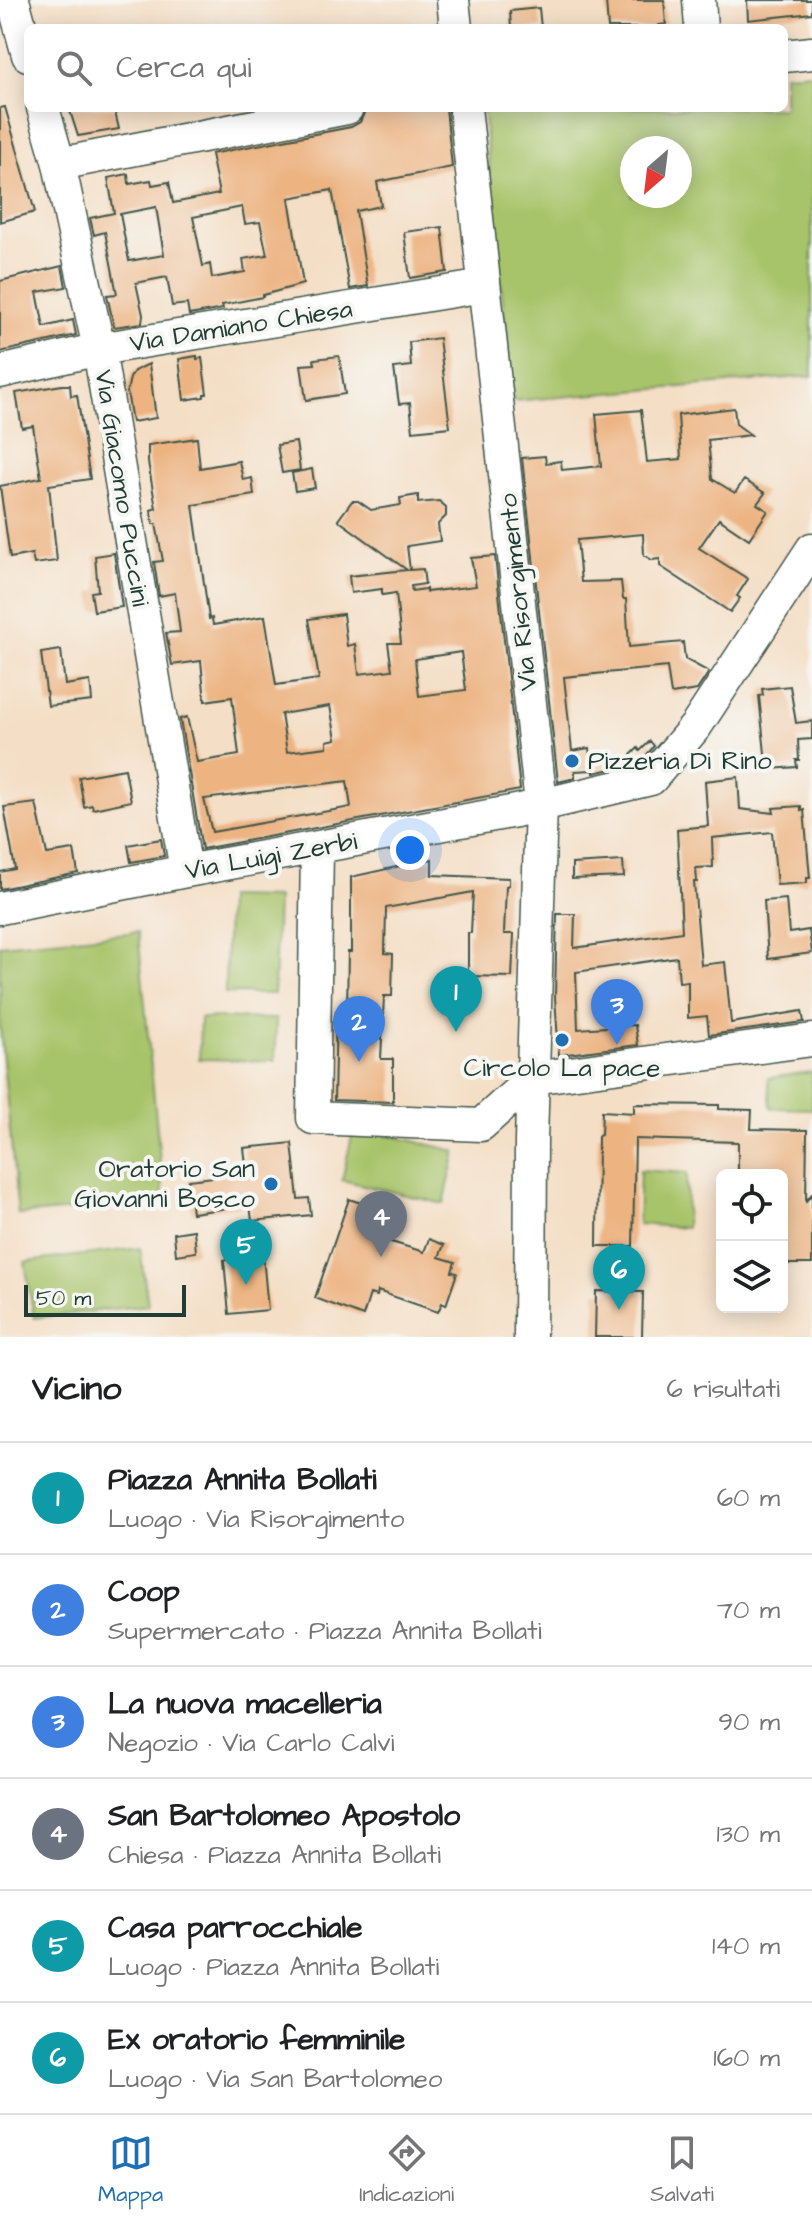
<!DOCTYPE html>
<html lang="it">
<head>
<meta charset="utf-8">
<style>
  :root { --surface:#fff; --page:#f2f2f2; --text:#202124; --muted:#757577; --line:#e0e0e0; --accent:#1f6fb2 }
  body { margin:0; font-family:"Architects Daughter",sans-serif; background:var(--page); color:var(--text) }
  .controls { position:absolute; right:24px; bottom:24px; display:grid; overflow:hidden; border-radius:12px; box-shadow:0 4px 20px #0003 }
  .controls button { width:72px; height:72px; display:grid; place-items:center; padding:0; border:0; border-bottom:2px solid var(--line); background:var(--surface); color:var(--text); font:40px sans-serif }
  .compass { position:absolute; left:620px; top:136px; width:72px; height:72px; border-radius:50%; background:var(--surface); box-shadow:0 4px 20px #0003; rotate:208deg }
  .scale { position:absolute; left:24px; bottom:20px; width:162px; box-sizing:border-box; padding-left:8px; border:4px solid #1f3d34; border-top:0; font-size:22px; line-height:28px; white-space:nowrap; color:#1f3d34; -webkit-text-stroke:6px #f6f6f2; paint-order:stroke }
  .you { position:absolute; left:410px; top:850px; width:28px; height:28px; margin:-20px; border:6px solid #fff; border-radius:50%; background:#1a73e8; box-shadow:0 0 0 12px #1a73e833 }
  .badge { display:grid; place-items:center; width:52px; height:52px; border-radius:50%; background:var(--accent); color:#fff; font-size:26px; font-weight:700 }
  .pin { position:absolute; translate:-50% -66px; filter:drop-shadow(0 2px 4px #0008) }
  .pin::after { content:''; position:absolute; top:42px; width:28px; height:24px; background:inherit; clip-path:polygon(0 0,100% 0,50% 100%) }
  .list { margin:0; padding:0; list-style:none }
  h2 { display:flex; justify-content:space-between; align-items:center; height:104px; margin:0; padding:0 32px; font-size:34px }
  h2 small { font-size:26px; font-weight:400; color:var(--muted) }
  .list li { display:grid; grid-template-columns:52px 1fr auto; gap:24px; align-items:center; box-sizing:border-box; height:112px; padding:0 32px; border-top:2px solid var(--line) }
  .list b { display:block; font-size:30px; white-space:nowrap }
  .list p { margin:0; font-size:26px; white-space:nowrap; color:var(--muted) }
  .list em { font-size:26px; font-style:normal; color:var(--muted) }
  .icon { flex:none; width:44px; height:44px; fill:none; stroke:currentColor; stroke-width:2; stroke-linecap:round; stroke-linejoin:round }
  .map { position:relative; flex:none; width:812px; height:1337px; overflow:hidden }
  .search { position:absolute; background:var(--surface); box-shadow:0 4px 20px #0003; left:24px; right:24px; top:24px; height:88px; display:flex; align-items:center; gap:20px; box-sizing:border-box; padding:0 28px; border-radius:12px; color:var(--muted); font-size:30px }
  .sheet { height:776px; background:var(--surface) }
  nav { display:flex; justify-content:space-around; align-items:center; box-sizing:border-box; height:112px; border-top:2px solid var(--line); background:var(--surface); font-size:22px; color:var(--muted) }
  nav a { display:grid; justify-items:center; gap:4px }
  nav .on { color:var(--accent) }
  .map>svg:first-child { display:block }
  .green { fill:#a8c46a; stroke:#64804f; stroke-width:2; fill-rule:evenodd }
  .building { fill:#edb482; fill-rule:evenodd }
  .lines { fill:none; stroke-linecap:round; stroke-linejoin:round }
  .minor-casing { stroke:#3f554a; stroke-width:35 }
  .minor { stroke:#fff; stroke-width:32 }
  .poi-dot { fill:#1f6fb2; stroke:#f6f6f2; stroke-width:3 }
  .labels { text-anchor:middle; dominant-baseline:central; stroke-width:8; stroke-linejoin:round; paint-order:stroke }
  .street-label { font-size:26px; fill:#1f3d34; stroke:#f6f6f2 }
  .poi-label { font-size:26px; fill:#1f3d34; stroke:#f6f6f2; text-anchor:start }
</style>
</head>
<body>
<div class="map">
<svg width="812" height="1337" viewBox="0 0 812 1337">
  <rect width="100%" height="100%" fill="#f6f6f2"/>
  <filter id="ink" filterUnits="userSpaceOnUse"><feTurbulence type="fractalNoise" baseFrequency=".0125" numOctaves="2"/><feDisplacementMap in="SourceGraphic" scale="16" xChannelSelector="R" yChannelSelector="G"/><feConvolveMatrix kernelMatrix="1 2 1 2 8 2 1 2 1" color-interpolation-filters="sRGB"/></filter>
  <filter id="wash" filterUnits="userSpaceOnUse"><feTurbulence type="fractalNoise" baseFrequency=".006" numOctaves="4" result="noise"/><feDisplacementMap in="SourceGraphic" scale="32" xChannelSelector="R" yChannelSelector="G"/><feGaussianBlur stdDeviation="1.8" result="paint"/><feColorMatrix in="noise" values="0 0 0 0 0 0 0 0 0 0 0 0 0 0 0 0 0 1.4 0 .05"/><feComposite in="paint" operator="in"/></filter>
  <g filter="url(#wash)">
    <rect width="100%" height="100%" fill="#f4dec5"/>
    <path class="green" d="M812 72V376L513 401 483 108H784V74ZM632 148H680V196H632Z
      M227 897 277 898 274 994 225 993Z
      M138 932 164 1202 18 1215 0 1029V945Z
      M200 1018 276 1019 275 1061 199 1059Z
      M812 1072V1109L771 1108 768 1078Z
      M354 1127 456 1151 444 1204 342 1180Z
      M640 1170 687 1173 686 1228 638 1224Z
      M140 1248 148 1305 34 1318 25 1262Z"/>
    <g id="blocks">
      <path class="building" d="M626 0H664L666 24 659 25V28H608L606 1Z
        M747 0H812V13L748 20Z
        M539 8 541 28H511L510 11Z
        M5 107 35 212 0 222V108Z
        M69 108H114L119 129 78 136Z
        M382 108H446L452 167 377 182 381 206 356 211 368 286 350 289 332 190 289 198 303 284 263 295V297L222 305 223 309 189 315 187 304 172 306 167 277 136 283 143 315 142 323 114 327 107 295 117 294 105 232 94 235 90 218 114 213 108 178 128 174 129 184 151 180 152 185 169 182 173 203 219 194 211 154 351 127 360 122 365 111ZM156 207 164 255 129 261 120 214ZM242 207 245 224 260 222 267 255 243 259 245 272 212 278 210 264 203 266 193 217Z
        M442 227 447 272 410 278 404 232Z
        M62 266 66 287 37 292 44 327 73 320 76 335 0 352V281Z
        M439 338 450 427 413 431 410 403 399 404 394 368 411 366 409 342Z
        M197 356V359L202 358 207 394H204V397L184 400 179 359Z
        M339 356 345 394 306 400 301 365 315 364 314 359Z
        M149 364 156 418 132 422 127 391 130 378 134 371Z
        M62 385H70L71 396 77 395 90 479 49 485 57 561 34 564 32 554 10 558 0 486 41 478 33 426 22 428 16 393Z
        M734 408 736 424 751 435 708 440 712 479 735 493 744 480 765 493 757 504 768 511 749 539 719 519 699 548 748 579 737 596 740 598 730 612 660 566V559L652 560 644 555 643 534 577 540 581 582 621 581 623 599H626L629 647 683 642 685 659 709 672 697 690 671 694 667 667 564 677 572 751 589 748 592 770 575 771V778L558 782 522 458 545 456 546 463 561 461 562 470 601 466 596 414 641 410 647 462 681 459 678 415Z
        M197 438 200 468 239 461 243 480 252 478 254 495 193 505 209 619 212 618 213 625 265 616 276 685 319 679 309 619 343 614 347 646 355 644 359 674 392 670 388 643H401L396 593 382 595V589L351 593 349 576 407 570 338 520 352 501H358L371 510 401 505 400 498 418 495V503L439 501 446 507V516L438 524 440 541 407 546 410 570 423 569 425 584 411 586 412 591 426 589V592L476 586 471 558 495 556 520 790 202 849 180 719 187 717 197 762 239 755 232 697 205 701 201 661 172 665 166 633 180 632 175 593 159 596 154 562 163 561 156 524H153L151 510 156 508 148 462V445ZM461 652 466 690 419 696 415 659ZM330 706 336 739 327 741V747L287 752 281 714ZM347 781 351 807 212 832 204 799Z
        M296 442 300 470 282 473 277 445Z
        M312 469 315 488 295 491 292 473Z
        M114 553 122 607 94 611 91 592 98 591 95 556Z
        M61 650 65 685 90 681 92 701 48 706 41 653Z
        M790 686 796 723 812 721V739L798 740 799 760H796L797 767 770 769 766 763 759 696 763 695 762 689Z
        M650 741 654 746 641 762 594 773 593 761 629 757 638 748 640 751Z
        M125 769 131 801 93 809 92 805 84 807 79 777Z
        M738 777 740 809 774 813 773 808 801 806V811L804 810 810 878H807V883L777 885 772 832 712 838 713 867 696 868 697 882H694L701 965 725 962 731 1023 802 1011 804 1022 709 1035 707 1016 688 1018V981L679 982 677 957 576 972 578 1029 635 1025 638 1045 559 1055 555 997 557 914H575L574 948 682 932 677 829 708 826 705 781Z
        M36 803 47 854 74 850 78 873 0 889V872L15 869 4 807Z
        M161 839 164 856 131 862 128 845Z
        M432 859V875L509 878V885L506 886 504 934H514L512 977 468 976V933H471L473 892 386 908 385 953 393 954 392 996H384L381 1059H393V1102L334 1100 336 1011H347L348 952H351V877Z
        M623 861 624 877 572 879V864Z
        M786 899 789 933 809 930 812 953 768 959 764 901Z
        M634 1104 719 1105V1109L752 1110 751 1129 807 1130 806 1201 812 1194V1264H782V1175H738V1142L635 1139 633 1246H597L598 1136 601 1135 602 1111 634 1113Z
        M292 1143 298 1199 309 1198 311 1215 252 1221 250 1205 192 1213 188 1180 247 1173 244 1148Z
        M349 1199 397 1215 388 1241 424 1252 429 1239 444 1245 439 1257 455 1262 452 1272 457 1273 446 1305 442 1303 438 1312 378 1291 377 1296 370 1294 363 1316 315 1298Z
        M194 1230 196 1252 176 1255 174 1233Z
        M263 1256 268 1310 229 1314 224 1260Z
        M596 1291 643 1292 642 1337H595Z"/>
    </g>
  </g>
  <g filter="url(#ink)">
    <use href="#blocks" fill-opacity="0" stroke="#3f554a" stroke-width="2"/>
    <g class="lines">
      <g class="minor-casing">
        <path id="minor" d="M13 0 28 55
          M453 0 456 28
          M699 0 701 28
          M784 56 812 53
          M43 108 59 164 99 349 186 871
          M465 108 541 804 531 1141 530 1337
          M59 164 347 108
          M0 372 99 349 484 286
          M317 848 313 1118 481 1125 533 1078
          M0 908 186 871 516 811 651 779 696 726 812 549
          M533 1078 812 1040"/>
      </g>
      <use href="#minor" class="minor"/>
    </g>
  </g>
  <g class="poi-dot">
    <circle cx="572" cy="761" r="8"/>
    <circle cx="562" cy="1040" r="8"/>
    <circle cx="271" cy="1184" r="8"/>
  </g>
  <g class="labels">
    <g class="street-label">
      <text transform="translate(241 326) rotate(-9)">Via Damiano Chiesa</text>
      <text transform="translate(122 488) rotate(81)">Via Giacomo Puccini</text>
      <text transform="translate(518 592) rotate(-96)">Via Risorgimento</text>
      <text transform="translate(271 856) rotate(-10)">Via Luigi Zerbi</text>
    </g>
    <g class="poi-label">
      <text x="588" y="761">Pizzeria Di Rino</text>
      <text x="562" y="1068" text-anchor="middle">Circolo La pace</text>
      <text x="255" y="1169" text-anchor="end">Oratorio San<tspan x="255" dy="30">Giovanni Bosco</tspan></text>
    </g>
  </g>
</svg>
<div class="controls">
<button><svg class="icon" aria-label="locate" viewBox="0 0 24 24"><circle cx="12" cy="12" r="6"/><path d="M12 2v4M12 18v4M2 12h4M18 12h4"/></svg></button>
<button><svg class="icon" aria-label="layers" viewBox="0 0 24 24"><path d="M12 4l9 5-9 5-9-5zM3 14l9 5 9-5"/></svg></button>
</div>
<svg class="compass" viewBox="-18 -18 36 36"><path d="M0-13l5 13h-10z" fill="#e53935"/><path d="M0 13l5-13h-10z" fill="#757577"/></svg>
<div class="scale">50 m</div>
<div class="you"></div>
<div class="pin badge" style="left:456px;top:1032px;background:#0f9aa8">1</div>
<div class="pin badge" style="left:359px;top:1062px;background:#3f7fe0">2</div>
<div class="pin badge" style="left:617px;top:1045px;background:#3f7fe0">3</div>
<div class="pin badge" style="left:381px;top:1257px;background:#6b7280">4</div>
<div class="pin badge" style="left:246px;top:1285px;background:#0f9aa8">5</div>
<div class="pin badge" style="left:619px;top:1310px;background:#0f9aa8">6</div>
<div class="search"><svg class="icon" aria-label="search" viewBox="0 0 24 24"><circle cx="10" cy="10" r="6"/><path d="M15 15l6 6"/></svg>Cerca qui</div>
</div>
<section class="sheet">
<h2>Vicino<small>6 risultati</small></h2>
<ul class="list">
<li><span class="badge" style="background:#0f9aa8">1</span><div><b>Piazza Annita Bollati</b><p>Luogo · Via Risorgimento</p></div><em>60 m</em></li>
<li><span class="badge" style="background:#3f7fe0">2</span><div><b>Coop</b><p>Supermercato · Piazza Annita Bollati</p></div><em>70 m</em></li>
<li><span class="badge" style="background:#3f7fe0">3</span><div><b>La nuova macelleria</b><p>Negozio · Via Carlo Calvi</p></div><em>90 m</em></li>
<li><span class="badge" style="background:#6b7280">4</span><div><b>San Bartolomeo Apostolo</b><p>Chiesa · Piazza Annita Bollati</p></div><em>130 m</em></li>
<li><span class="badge" style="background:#0f9aa8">5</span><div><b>Casa parrocchiale</b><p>Luogo · Piazza Annita Bollati</p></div><em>140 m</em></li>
<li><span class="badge" style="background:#0f9aa8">6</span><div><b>Ex oratorio femminile</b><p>Luogo · Via San Bartolomeo</p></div><em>160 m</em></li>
</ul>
</section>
<nav>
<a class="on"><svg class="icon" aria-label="map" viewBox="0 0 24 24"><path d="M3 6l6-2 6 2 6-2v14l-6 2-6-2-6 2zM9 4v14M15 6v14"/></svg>Mappa</a>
<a><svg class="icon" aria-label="directions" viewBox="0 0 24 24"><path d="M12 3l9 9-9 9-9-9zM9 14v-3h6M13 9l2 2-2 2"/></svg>Indicazioni</a>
<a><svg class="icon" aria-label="saved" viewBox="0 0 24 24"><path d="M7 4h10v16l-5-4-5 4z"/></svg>Salvati</a>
</nav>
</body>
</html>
